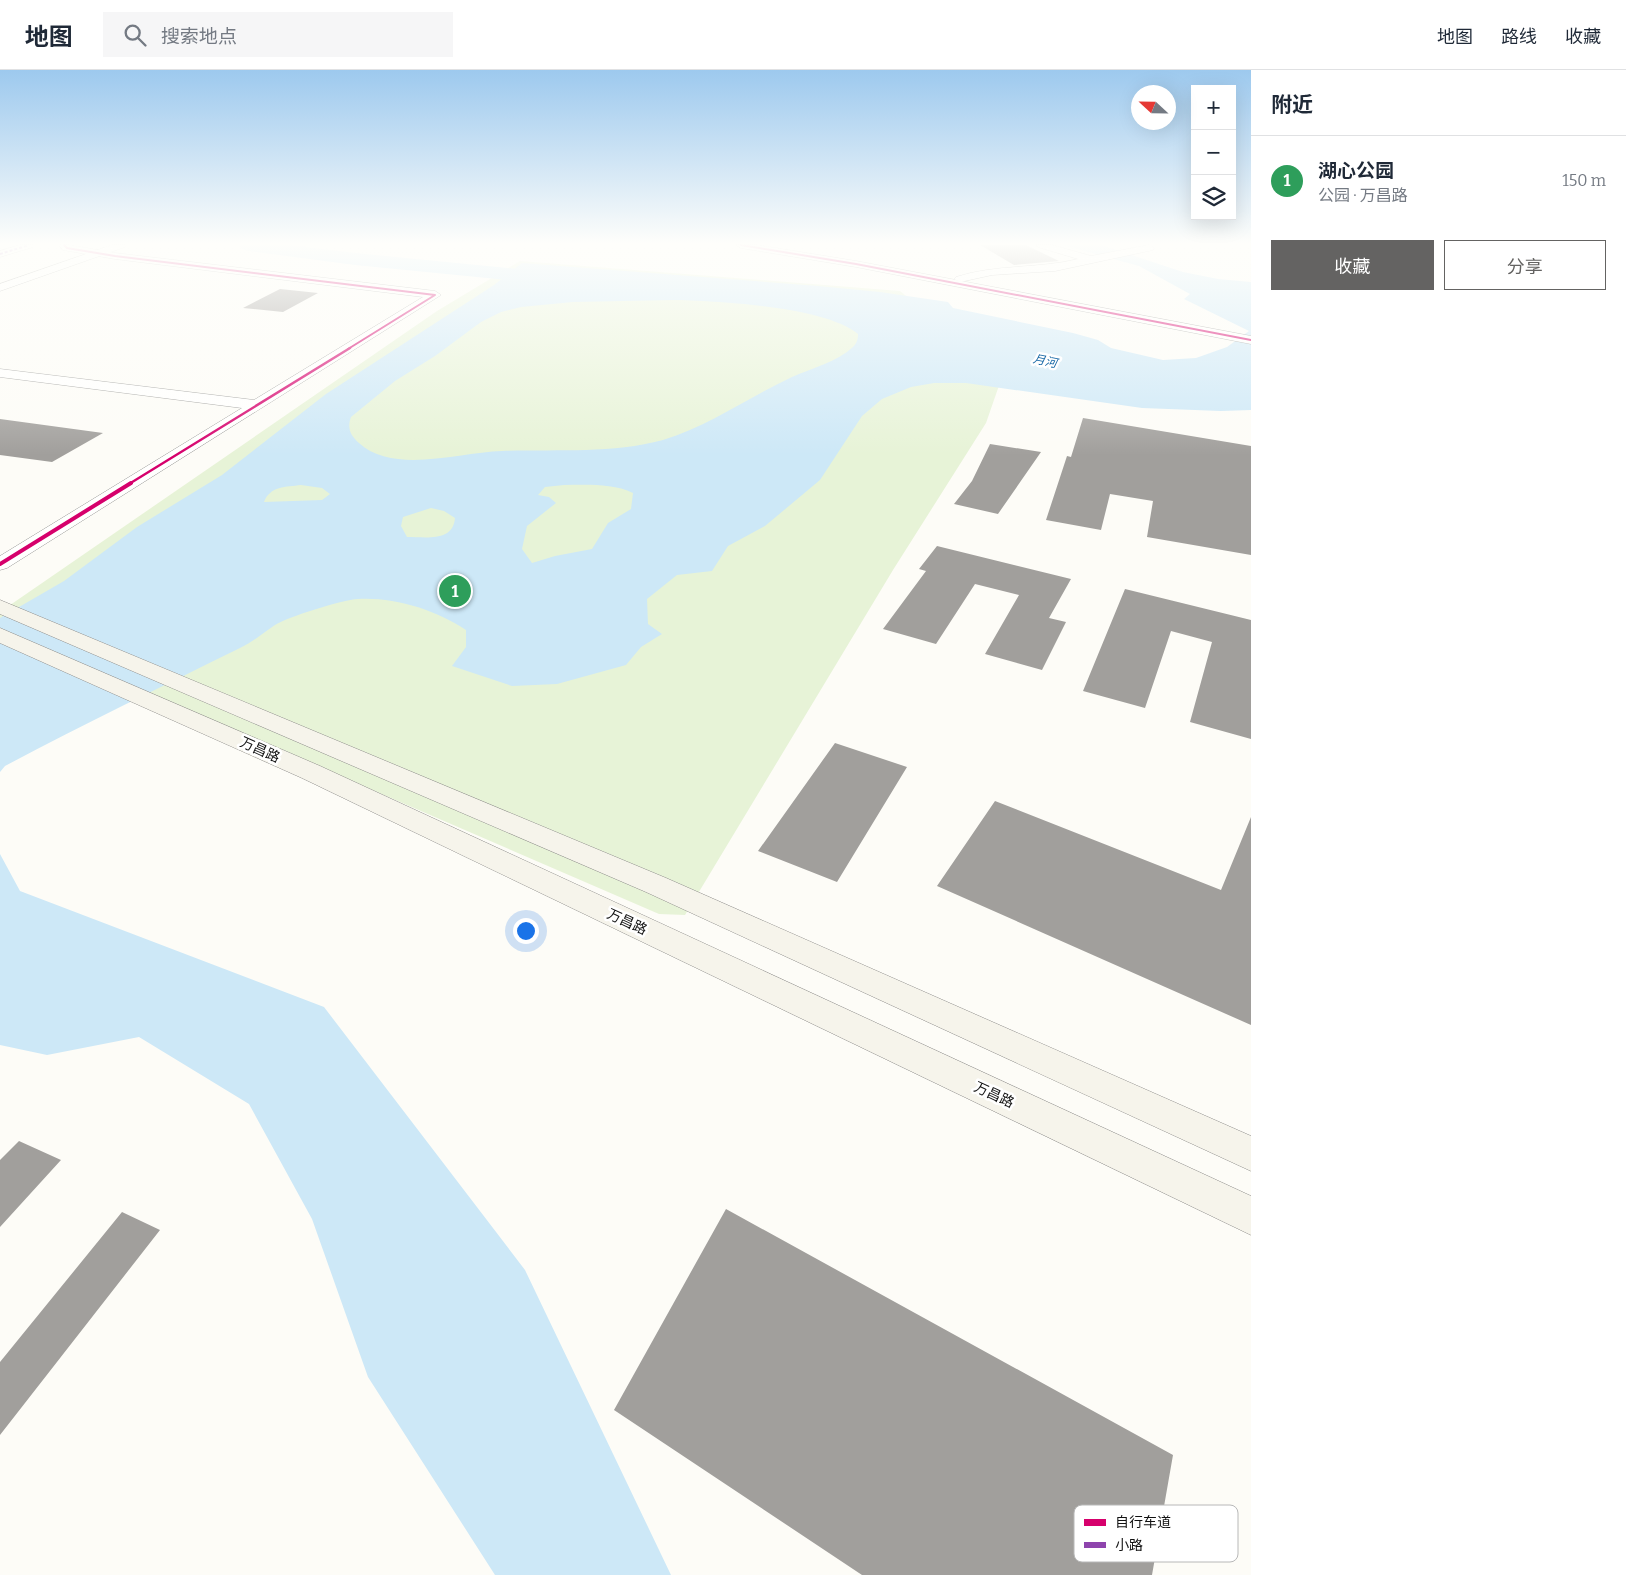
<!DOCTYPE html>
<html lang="zh">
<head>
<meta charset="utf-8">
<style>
  :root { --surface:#fff; --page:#f6f6f7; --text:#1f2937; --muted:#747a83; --line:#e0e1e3; --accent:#646362 }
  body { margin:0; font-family:Bitter,"Noto Sans SC",serif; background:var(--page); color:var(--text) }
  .controls { position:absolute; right:15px; top:15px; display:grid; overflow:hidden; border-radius:0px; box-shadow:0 5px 20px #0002 }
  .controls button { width:45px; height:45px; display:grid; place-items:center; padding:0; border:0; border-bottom:1px solid var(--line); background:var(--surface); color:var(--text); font:25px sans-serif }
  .compass { position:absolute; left:1131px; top:15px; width:45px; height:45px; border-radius:50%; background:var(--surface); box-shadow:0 5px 20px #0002; rotate:292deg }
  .you { position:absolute; left:525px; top:860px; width:18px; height:18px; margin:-12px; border:4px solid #fff; border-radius:50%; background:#1a73e8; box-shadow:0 0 0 8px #1a73e833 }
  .badge { display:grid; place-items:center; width:32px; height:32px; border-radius:50%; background:var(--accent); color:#fff; font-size:16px; font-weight:700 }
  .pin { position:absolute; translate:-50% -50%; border:2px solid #fff; box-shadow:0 1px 5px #0006 }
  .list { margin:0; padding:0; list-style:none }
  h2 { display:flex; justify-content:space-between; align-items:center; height:65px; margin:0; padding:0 20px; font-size:21px }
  h2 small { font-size:16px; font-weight:400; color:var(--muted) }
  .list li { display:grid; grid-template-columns:32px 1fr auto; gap:15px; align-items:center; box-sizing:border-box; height:90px; padding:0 20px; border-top:1px solid var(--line) }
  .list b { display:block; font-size:19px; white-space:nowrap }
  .list p { margin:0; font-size:16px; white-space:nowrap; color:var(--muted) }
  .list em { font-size:16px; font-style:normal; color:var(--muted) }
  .actions { display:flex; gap:10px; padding:15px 20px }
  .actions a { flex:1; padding:11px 0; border:1px solid var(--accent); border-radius:0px; text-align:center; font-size:18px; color:var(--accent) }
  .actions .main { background:var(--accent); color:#fff }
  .icon { flex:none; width:28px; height:28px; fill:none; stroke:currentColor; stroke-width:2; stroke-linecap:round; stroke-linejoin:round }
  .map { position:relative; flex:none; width:1251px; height:1505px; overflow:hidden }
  header { display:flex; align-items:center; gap:30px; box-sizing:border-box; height:70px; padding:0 25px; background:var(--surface); border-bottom:1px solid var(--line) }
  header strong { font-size:24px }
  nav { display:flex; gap:28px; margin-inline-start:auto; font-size:18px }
  .search { width:350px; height:45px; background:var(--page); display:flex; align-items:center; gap:12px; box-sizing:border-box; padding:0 18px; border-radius:0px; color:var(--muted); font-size:19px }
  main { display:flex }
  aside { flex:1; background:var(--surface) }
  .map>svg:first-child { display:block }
  .green { fill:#e7f3d7 }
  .water { fill:#cde8f7; fill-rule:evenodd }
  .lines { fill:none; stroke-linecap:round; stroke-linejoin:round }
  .river { fill:#cde8f7; fill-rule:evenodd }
  .building { fill:#a19f9c }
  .minor-casing { stroke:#979795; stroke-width:1 }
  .tertiary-casing { stroke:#979795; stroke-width:1 }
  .secondary-casing { stroke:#8e8d8b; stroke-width:1 }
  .minor { fill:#fffffe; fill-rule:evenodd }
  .tertiary { fill:#fffffe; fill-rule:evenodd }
  .secondary { fill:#f6f4eb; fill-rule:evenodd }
  .quiet { stroke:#8e44ad; stroke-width:2; stroke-dasharray:3 2; stroke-linecap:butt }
  .cycleway-far2-casing { stroke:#fff; stroke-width:3 }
  .cycleway-far1-casing { stroke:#fff; stroke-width:4.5 }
  .cycleway-casing { stroke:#fff; stroke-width:6 }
  .cycleway-far2 { stroke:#d6006c; stroke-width:2 }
  .cycleway-far1 { stroke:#d6006c; stroke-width:2.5 }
  .cycleway { stroke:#d6006c; stroke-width:4 }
  .labels { text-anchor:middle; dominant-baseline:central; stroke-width:5; stroke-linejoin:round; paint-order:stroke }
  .far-water-label { font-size:12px; font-style:italic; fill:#1768a6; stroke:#fff }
  .street-label { font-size:14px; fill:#111; stroke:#fff }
  .key { fill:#fff; stroke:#b8b8b8; stroke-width:1 }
  .key-label { font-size:14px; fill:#111 }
</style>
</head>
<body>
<header>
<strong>地图</strong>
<div class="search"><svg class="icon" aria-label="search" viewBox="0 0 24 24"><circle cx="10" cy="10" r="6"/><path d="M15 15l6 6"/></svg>搜索地点</div>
<nav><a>地图</a><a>路线</a><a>收藏</a></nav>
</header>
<main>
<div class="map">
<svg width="1251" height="1505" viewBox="0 0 1251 1505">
  <rect width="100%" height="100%" fill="#fdfcf7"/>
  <path class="green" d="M520 191 900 221 1003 304 986 353 893 500 685 845 659 844 0 559V542L437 241Z"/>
  <path class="water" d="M1063 175H1101L1183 202 1218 209 1251 212V340L1221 341 1142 338 966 313H934L911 317 882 329 862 346 820 410 765 456 728 476 712 501 677 505 647 529 648 554 662 564 641 577 626 595 557 614 512 616 452 596 466 577V560C436 540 395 527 358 529 342 530 287 547 275 555 263 563 253 572 240 578 161 617 82 655 5 696L0 702V548L64 511 137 457 222 405 326 324 494 215 522 193 818 216 880 222 948 232 953 238 1073 263 1098 270 1111 278 1163 290 1196 288 1227 277 1249 261 1184 229 1190 224 1139 196ZM673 230C717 231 825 236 858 264 858 269 857 273 853 277 837 292 812 298 792 307 749 327 709 356 663 370 611 384 555 379 502 381 460 382 394 405 359 373 350 365 347 358 351 347L395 311 435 286 481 252 501 242 521 237 573 232ZM301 415 322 418 330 424 322 430 264 432C270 416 286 417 301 415ZM564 415C586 415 612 413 633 423L631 439 608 453 592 479 555 486 532 493 522 479 527 456 556 433 549 427 538 425 545 417ZM431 438 444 441 455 448C453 472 427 467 407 467L401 456 403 447Z
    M0 784 20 821 324 937 525 1200 671 1505H495L368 1307 312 1149 249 1034 139 967 47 985 0 975Z"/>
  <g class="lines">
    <path class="river" d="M239 175H290L355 183 578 205 585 207 589 211 585 215 578 217 355 195 249 181 242 179Z"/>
  </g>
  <path class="building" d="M980 175H1026L1059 191 1014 195Z
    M280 219 318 223 283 242 243 238Z
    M1083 348 1251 376V485L1147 467 1153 431 1110 424 1101 460 1046 450 1067 386 1071 387Z
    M0 349 103 363 52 392 0 385Z
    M990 374 1041 382 998 444 954 434 972 411Z
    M937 476 1071 509 1049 548 1066 552 1042 600 985 584 1019 525 975 514 936 574 883 559 926 501 919 499Z
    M1125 519 1251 550V669L1190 652 1212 572 1171 561 1145 638 1083 621Z
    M835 673 907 697 837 812 758 781Z
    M995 731 1221 820 1251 747V955L937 816Z
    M19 1071 61 1090 0 1157V1090Z
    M726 1139 1173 1385 1152 1505H862L614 1340Z
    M122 1142 160 1160 0 1365V1292Z"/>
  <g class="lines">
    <g class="minor-casing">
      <path id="minor" d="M20 175H34L33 177 0 187V181Z
        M59 175H69L115 183 435 221 441 225 7 498 0 500V486L242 338 0 307V299L254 330 423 227 115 189 63 180Z
        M1037 175H1052L1091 186 1149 175 1154 178 1153 180 1055 201 992 205 960 212 954 209 956 207C996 194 1038 199 1078 189L1038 177Z"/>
    </g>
    <g class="tertiary-casing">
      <path id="tertiary" d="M112 175H126L125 177 0 221V214Z
        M736 175H757L856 191 1251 266V274L856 197 741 178Z"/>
    </g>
    <g class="secondary-casing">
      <path id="secondary" d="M0 530 666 808 1251 1066V1101L646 822 0 544Z
        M0 558 320 696 1251 1126V1165L302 708 0 573Z"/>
    </g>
    <use href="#minor" class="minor"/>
    <use href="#tertiary" class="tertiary"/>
    <use href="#secondary" class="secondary"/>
    <path class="quiet" d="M0 184 29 175"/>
    <g class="cycleway-far2-casing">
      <path id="cycleway-far2" d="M64 175 67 178 115 186 435 225 348 279
        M741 175 856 194 1251 270"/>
    </g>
    <g class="cycleway-far1-casing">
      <path id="cycleway-far1" d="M129 414 350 278"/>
    </g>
    <g class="cycleway-casing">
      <path id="cycleway" d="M0 494 131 413"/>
    </g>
    <use href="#cycleway-far2" class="cycleway-far2"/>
    <use href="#cycleway-far1" class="cycleway-far1"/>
    <use href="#cycleway" class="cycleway"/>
  </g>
  <linearGradient id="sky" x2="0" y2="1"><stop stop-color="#9dc9ee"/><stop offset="0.45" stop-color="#fefefb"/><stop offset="1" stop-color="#fefefb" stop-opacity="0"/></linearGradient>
  <rect width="1251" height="385" fill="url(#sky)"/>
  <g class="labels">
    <g class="far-water-label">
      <text transform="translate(1045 291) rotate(12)">月河</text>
    </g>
    <g class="street-label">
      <text transform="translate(260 680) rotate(24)">万昌路</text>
      <text transform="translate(627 852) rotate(25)">万昌路</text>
      <text transform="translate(994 1025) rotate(25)">万昌路</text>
    </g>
  </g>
  <rect x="1074" y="1435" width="164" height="57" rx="8" class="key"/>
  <rect x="1084" y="1449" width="22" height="7" fill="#d6006c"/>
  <rect x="1084" y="1472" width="22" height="6" fill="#8e44ad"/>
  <g class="key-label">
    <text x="1115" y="1457">自行车道</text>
    <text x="1115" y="1480">小路</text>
  </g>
</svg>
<div class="controls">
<button>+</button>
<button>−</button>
<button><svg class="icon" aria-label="layers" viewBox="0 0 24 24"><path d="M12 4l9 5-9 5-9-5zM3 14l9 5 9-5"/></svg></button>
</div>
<svg class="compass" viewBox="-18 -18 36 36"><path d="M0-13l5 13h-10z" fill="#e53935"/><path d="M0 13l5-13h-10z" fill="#747a83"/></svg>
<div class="you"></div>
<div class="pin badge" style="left:455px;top:521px;background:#2e9e5b">1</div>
</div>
<aside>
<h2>附近<small></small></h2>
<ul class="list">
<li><span class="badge" style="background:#2e9e5b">1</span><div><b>湖心公园</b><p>公园 · 万昌路</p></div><em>150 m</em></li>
</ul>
<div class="actions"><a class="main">收藏</a><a>分享</a></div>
</aside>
</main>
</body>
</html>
